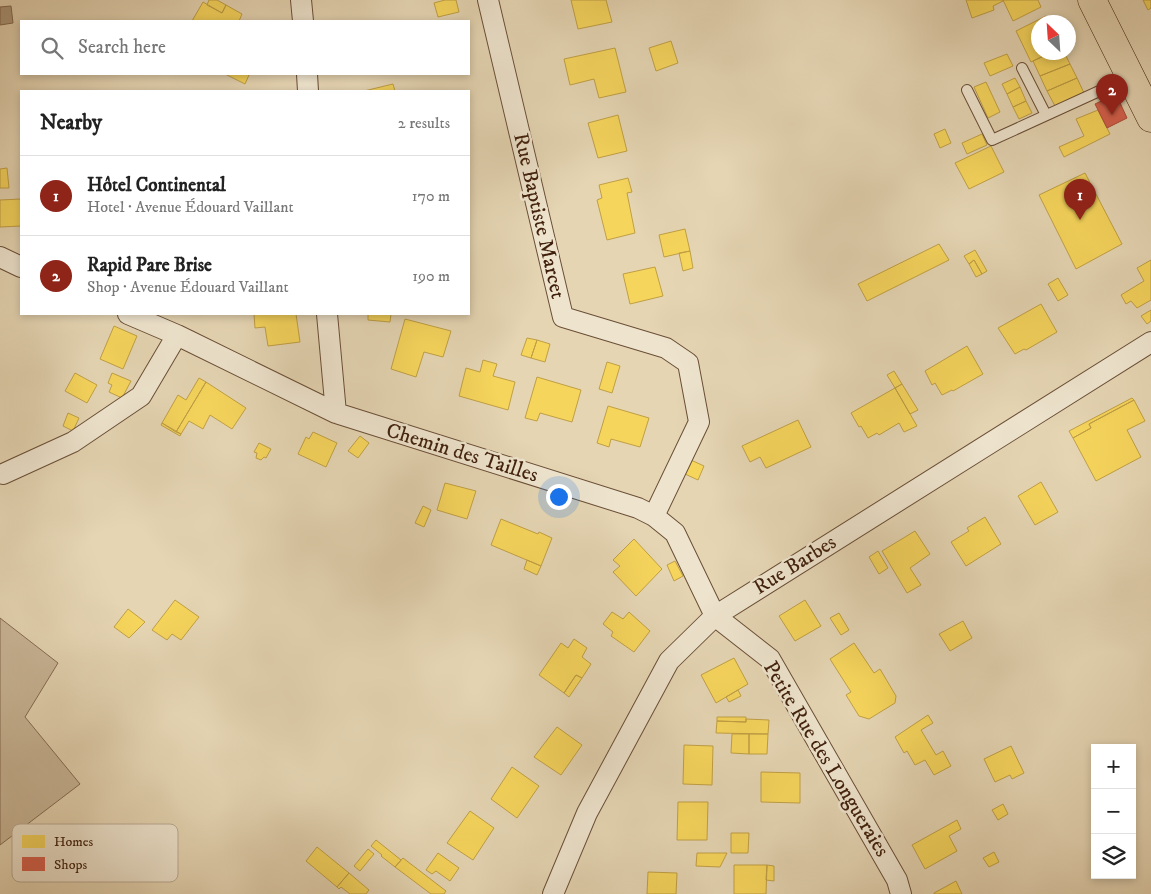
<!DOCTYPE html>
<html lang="en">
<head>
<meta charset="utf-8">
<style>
  :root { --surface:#fff; --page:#f2f2f2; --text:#222; --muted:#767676; --line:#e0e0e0; --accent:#8f2418 }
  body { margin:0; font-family:"IM FELL DW Pica",serif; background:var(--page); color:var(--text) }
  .controls { position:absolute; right:15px; bottom:15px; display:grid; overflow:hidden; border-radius:0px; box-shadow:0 2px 8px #0003 }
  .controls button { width:45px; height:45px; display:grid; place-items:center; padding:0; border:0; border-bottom:1px solid var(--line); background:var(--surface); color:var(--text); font:25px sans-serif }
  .compass { position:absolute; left:1031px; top:15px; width:45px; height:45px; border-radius:50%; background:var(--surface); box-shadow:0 2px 8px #0003; rotate:335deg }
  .you { position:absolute; left:558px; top:496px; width:18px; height:18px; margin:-12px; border:4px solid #fff; border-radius:50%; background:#1a73e8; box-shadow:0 0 0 8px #1a73e833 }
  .badge { display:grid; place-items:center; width:32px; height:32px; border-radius:50%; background:var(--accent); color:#fff; font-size:16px; font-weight:700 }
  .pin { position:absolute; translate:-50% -41px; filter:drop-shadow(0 1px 2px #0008) }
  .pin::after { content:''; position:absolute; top:26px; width:18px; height:15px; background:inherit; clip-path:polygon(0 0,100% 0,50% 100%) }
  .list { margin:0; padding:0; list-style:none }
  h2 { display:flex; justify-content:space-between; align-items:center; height:65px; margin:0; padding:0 20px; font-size:21px }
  h2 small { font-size:16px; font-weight:400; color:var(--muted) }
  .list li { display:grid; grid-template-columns:32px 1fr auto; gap:15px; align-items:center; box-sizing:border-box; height:80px; padding:0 20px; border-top:1px solid var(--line) }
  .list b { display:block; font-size:19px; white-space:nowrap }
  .list p { margin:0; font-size:16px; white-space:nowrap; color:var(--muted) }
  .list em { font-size:16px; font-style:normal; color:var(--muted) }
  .icon { flex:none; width:28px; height:28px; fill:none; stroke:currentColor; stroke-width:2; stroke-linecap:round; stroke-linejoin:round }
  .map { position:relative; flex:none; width:1151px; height:894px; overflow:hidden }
  .search { position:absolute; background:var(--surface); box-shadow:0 2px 8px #0003; left:20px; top:20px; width:450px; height:55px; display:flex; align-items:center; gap:12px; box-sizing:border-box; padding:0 18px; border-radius:0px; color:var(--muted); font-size:19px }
  .panel { position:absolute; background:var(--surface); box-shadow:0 2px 8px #0003; left:20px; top:90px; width:450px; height:225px; border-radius:0px }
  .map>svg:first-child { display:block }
  .green { fill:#c9b697; stroke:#856c52 }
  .water { fill:#ad987b; stroke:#82684f }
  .homes { fill:#f6d55c; stroke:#c09f44 }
  .shops { fill:#d6604d; stroke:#a94d3a }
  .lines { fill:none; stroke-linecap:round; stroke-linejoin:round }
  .lane-casing { stroke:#6a4e36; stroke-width:12 }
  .street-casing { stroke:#6a4e36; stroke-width:22 }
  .primary-casing { stroke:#41210d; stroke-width:29 }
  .lane { stroke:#eee4ce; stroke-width:10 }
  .street { stroke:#eee4ce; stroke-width:20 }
  .primary { stroke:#e5d5b3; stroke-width:28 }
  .labels { text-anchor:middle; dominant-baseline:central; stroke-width:5; stroke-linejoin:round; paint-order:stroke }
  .street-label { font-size:21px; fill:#41210d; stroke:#eee4ce }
  .key { fill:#eee4ce; stroke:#baaa94; stroke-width:1 }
  .key-label { font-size:14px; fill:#41210d }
</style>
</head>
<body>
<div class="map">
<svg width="1151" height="894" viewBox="0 0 1151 894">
  <rect width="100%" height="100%" fill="#e5d5b3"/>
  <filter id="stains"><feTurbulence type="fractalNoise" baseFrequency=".004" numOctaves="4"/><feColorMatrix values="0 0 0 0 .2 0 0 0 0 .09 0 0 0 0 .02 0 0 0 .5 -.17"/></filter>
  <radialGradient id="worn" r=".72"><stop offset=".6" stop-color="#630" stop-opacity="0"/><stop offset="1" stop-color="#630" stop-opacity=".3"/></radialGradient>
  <path class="green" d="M0 618 58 663 25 717 80 784 0 845Z"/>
  <path class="water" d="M11 6 13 23 0 25V7Z"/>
  <path class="homes" d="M209 0H217L226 5 222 13 207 5Z
    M445 0H456L459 12 438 17 434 3Z
    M571 0H606L612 22 578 29Z
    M966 0H1003V1L993 6 994 10 972 18Z
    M1003 0H1038L1041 7 1013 21Z
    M1143 0H1151V8L1148 10Z
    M203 2 222 13 226 5 242 14 239 21H192Z
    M1046 16 1049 22H1038V52H1052L1031 62 1016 31Z
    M671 41 678 63 656 71 649 48Z
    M615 48 626 92 599 98 594 79 570 85 564 59Z
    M1052 52H1064L1070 64 1040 76 1033 61Z
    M1007 54 1013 66 990 76 984 63Z
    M1070 64 1077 78 1047 91 1040 76Z
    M225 74H247L249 75 245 84Z
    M1015 78 1020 87 1007 94 1002 84Z
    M1077 78 1084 93 1055 106 1047 91Z
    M986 82 1000 112 988 118 974 87Z
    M393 84 395 91H364Z
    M1020 87 1026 101 1013 107 1007 94Z
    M1026 101 1032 113 1019 119 1013 107Z
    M1098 110 1110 134 1064 157 1059 147 1084 136 1076 119Z
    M618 115 627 151 598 158 588 123Z
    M945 129 951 143 940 148 934 134Z
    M982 134 987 145 967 154 962 143Z
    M991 146 1004 172 969 189 955 163Z
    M7 168 9 188H0V169Z
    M1085 173 1122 244 1076 269 1039 195Z
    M628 178 632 192 627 193 635 233 607 240 597 200 602 198 599 185Z
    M21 199V226L0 227V200Z
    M685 229 690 251 664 257 659 235Z
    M939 244 949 260 867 301 858 284Z
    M975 250 987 271 982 274 974 260 969 264 964 256Z
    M690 251 693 268 683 271 679 253Z
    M974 260 982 274 976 277 969 264Z
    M1151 260V300L1137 308 1131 301 1126 304 1121 295 1144 281 1137 268Z
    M655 267 663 296 630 304 623 274Z
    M1058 278 1068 295 1058 301 1048 284Z
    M1041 304 1057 332 1026 350 1024 349 1015 354 998 328Z
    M1151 310V321L1147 324 1141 316Z
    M254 314H296L300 342 268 346 265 327 255 328Z
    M368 314H391L390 322 368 320Z
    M405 319 451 331 443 357 424 352 416 377 391 369Z
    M114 326 137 336 123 369 100 359Z
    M527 338 537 340 531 358 521 355Z
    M537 340 550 344 545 362 531 358Z
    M967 346 983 374 953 391 952 390 942 395 935 383 932 385 925 371Z
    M483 360 497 364 493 376 515 382 508 410 459 396 466 368 480 372Z
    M607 362 620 366 612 393 599 389Z
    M894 371 902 384 895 388 887 375Z
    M75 373 97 385 87 403 65 391Z
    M112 373 131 381 122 398 109 392 112 385 108 383Z
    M537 377 581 390 572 422 540 413 537 421 525 418Z
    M199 378 206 382 176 432 162 423 178 395 186 400Z
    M206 382 246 408 232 429 210 415 203 429 189 421 181 434 176 432Z
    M902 384 918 410 910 414 895 388Z
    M895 388 917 426 904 432 899 423 879 435 877 433 868 438 861 426 859 427 851 413Z
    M1132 398 1134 400 1089 424 1091 428 1073 438 1069 431Z
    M1134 400 1145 421 1127 430 1141 457 1096 481 1073 438 1091 428 1089 424Z
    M608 406 649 418 640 447 611 439 609 447 597 443Z
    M68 413 79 418 73 431 63 426Z
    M798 420 811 447 766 468 760 457 750 462 742 446Z
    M162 423 181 434 180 436 161 425Z
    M313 432 337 443 326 467 298 454 306 437 309 439Z
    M360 436 369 443 358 458 348 451Z
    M259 443 271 449 266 458 264 457 261 460 256 458 257 453 254 452Z
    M691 460 704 466 698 480 685 474Z
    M1041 482 1058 512 1035 525 1018 496Z
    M445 483 476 491 467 519 437 510Z
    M423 506 431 510 424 527 415 523Z
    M985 517 1001 544 966 566 951 542 969 531 967 528Z
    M501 519 538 534 539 532 552 538 541 566 491 545Z
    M915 531 930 554 910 568 921 585 907 593 882 551Z
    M634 539 662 569 636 596 613 572 620 566 613 560Z
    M878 551 888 568 879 574 869 557Z
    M527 560 541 566 537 575 524 569Z
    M675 561 683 576 674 581 667 565Z
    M175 600 199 617 181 640 172 634 167 640 152 630Z
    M805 600 821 626 795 641 779 616Z
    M128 609 145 622 129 638 114 627Z
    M612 612 623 619 629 612 650 631 634 652 611 636 613 632 603 624Z
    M839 613 849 630 841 635 830 618Z
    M963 621 972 638 950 651 939 634Z
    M574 639 587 648 582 657 591 664 582 678 576 675 564 693 539 675 561 643 568 648Z
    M854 643 874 673 880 669 896 696 895 703 869 719 859 716 846 695 851 692 830 659Z
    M734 658 748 684 716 703 701 675Z
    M576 675 582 678 569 697 564 693Z
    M738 690 741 696 729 702 726 697Z
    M928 715 933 723 921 730 936 755 943 751 951 766 934 775 925 760 915 765 907 751 904 753 895 737Z
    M717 717H746V722L717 721Z
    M746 719 769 720 768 734 716 733 717 721 746 722Z
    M557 727 582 745 561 775 534 757Z
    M732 734H749V754L731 753Z
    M749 734H768L767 754H749Z
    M684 745 713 746 712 785 683 784Z
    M1011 746 1024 773 1012 779 1010 775 995 782 984 759Z
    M512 767 539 786 517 818 491 799Z
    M761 772 800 773V803L761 802Z
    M678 802H708L707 840H677Z
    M1003 804 1008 814 998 820 992 810Z
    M470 811 494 828 473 860 447 843Z
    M957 820 961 829 949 836 957 851 925 869 912 845Z
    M731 833H749L748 853H731Z
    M376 840 401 860 395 867 381 856 382 855 371 846Z
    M317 847 349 873 337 887 306 861Z
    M368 849 374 854 360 871 354 866Z
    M994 852 999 862 989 867 983 858Z
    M438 853 459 868 450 881 436 871 432 874 426 870Z
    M697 853H727L720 867 696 866Z
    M403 858 446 891 444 894H431L395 867Z
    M734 865H767L766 894H734Z
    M767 865 774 866V881L766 880Z
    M648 872 677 873 676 894H647Z
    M349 873 369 890 366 894H350L341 887 339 889 337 887Z
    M956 881 962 894H934V893Z"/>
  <path class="shops" d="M1116 94 1127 118 1107 128 1095 104Z"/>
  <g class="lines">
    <g class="lane-casing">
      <path id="lane" d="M1022 68 1046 115
        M967 90 992 140 1130 77"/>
    </g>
    <g class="street-casing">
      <path id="street" d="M301 0 303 21
        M488 0 563 317 666 348 688 363 699 422 654 516
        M307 74 308 91
        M0 257 21 267
        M128 314 177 335 336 413
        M327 314 336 413 638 508 654 516 675 533 715 616 770 659 897 880 901 894
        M3 474 73 442 141 396 177 335
        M553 894 587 813 669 661 715 616 1151 342"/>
    </g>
    <g class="primary-casing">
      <path id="primary" d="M1092 0 1151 118"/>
    </g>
    <use href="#lane" class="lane"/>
    <use href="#street" class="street"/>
    <use href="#primary" class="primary"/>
  </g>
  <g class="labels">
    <g class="street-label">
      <text transform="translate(539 216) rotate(77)">Rue Baptiste Marcet</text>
      <text transform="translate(462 453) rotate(17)">Chemin des Tailles</text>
      <text transform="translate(795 565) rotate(-32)">Rue Barbes</text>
      <text transform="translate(826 759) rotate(59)">Petite Rue des Longueraies</text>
    </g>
  </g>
  <rect x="12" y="824" width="166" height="58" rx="8" class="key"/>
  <rect x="22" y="835" width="23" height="13" fill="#f6d55c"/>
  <rect x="22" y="857" width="23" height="14" fill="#d6604d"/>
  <g class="key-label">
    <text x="54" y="846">Homes</text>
    <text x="54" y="869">Shops</text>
  </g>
  <rect width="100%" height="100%" filter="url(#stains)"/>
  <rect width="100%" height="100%" fill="url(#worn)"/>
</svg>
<div class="controls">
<button>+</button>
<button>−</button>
<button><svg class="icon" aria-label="layers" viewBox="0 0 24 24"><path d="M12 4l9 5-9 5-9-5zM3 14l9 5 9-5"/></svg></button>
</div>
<svg class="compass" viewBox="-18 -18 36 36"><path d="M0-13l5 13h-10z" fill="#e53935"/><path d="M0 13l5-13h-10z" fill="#767676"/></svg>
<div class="you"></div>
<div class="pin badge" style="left:1080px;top:220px">1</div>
<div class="pin badge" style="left:1112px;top:115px">2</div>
<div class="search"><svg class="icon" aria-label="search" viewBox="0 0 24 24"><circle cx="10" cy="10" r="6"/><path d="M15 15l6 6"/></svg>Search here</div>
<section class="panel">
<h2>Nearby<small>2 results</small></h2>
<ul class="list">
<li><span class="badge">1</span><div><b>Hôtel Continental</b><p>Hotel · Avenue Édouard Vaillant</p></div><em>170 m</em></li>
<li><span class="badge">2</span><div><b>Rapid Pare Brise</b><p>Shop · Avenue Édouard Vaillant</p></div><em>190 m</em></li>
</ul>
</section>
</div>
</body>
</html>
